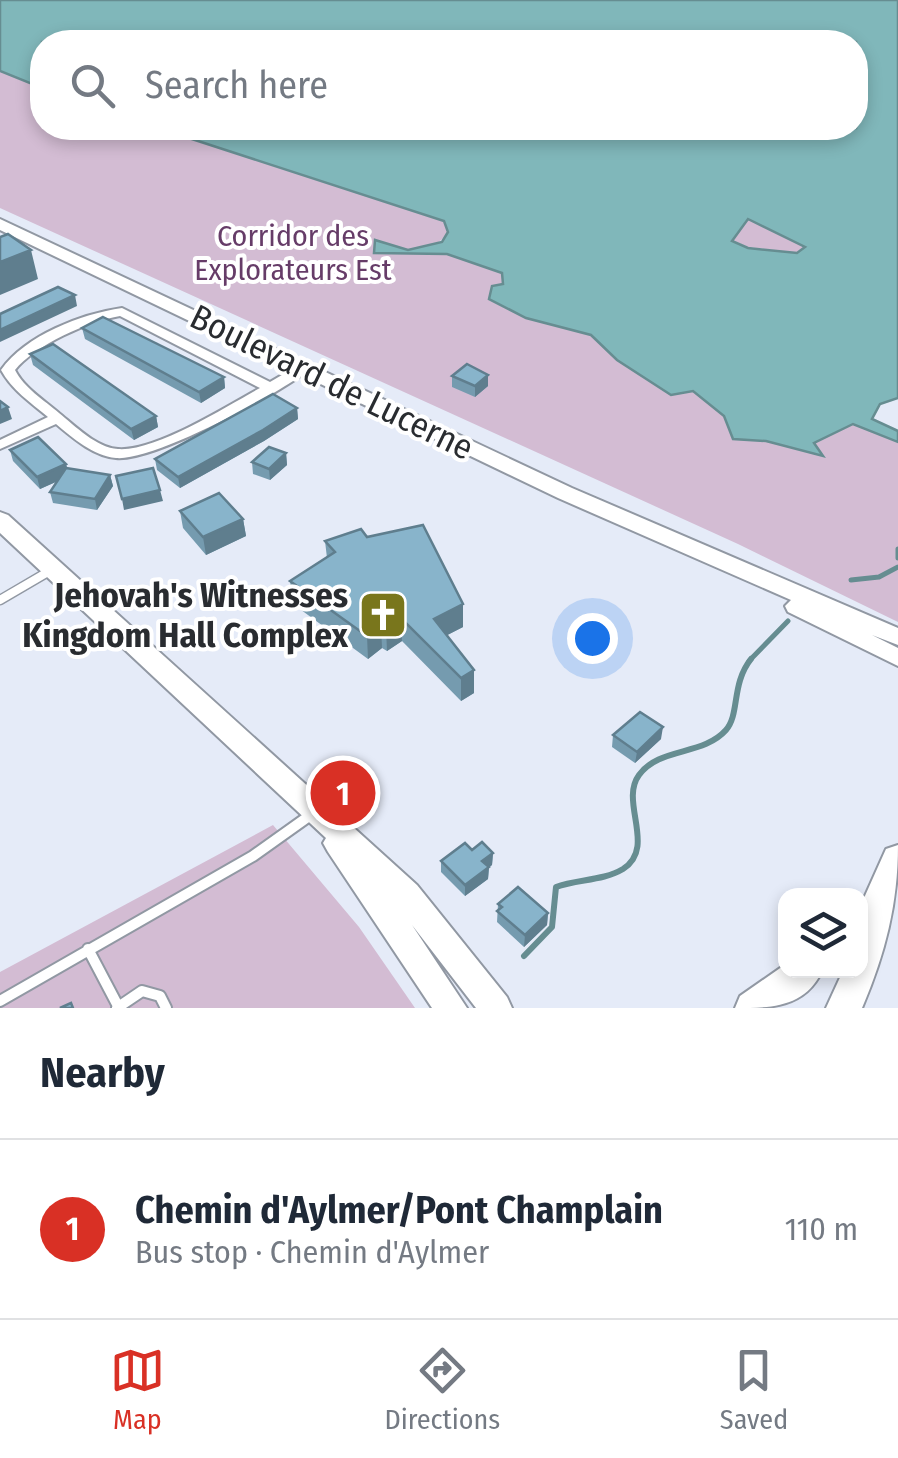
<!DOCTYPE html>
<html lang="en">
<head>
<meta charset="utf-8">
<style>
  :root { --surface:#fff; --page:#f2f2f3; --text:#1f2937; --muted:#747a83; --line:#e0e1e3; --accent:#d93025 }
  body { margin:0; font-family:"Fira Sans Condensed",sans-serif; background:var(--page); color:var(--text) }
  .controls { position:absolute; right:30px; bottom:30px; display:grid; overflow:hidden; border-radius:20px; box-shadow:0 5px 15px #0003 }
  .controls button { width:90px; height:90px; display:grid; place-items:center; padding:0; border:0; border-bottom:2px solid var(--line); background:var(--surface); color:var(--text); font:50px sans-serif }
  .you { position:absolute; left:592px; top:638px; width:35px; height:35px; margin:-25px; border:8px solid #fff; border-radius:50%; background:#1a73e8; box-shadow:0 0 0 15px #1a73e833 }
  .badge { display:grid; place-items:center; width:65px; height:65px; border-radius:50%; background:var(--accent); color:#fff; font-size:32px; font-weight:700 }
  .pin { position:absolute; translate:-50% -50%; border:5px solid #fff; box-shadow:0 2px 10px #0006 }
  .list { margin:0; padding:0; list-style:none }
  h2 { display:flex; justify-content:space-between; align-items:center; height:130px; margin:0; padding:0 40px; font-size:42px }
  h2 small { font-size:32px; font-weight:400; color:var(--muted) }
  .list li { display:grid; grid-template-columns:65px 1fr auto; gap:30px; align-items:center; box-sizing:border-box; height:180px; padding:0 40px; border-top:2px solid var(--line) }
  .list b { display:block; font-size:38px; white-space:nowrap }
  .list p { margin:0; font-size:32px; white-space:nowrap; color:var(--muted) }
  .list em { font-size:32px; font-style:normal; color:var(--muted) }
  .icon { flex:none; width:55px; height:55px; fill:none; stroke:currentColor; stroke-width:2; stroke-linecap:round; stroke-linejoin:round }
  .map { position:relative; flex:none; width:898px; height:1008px; overflow:hidden }
  .search { position:absolute; background:var(--surface); box-shadow:0 5px 15px #0003; left:30px; right:30px; top:30px; height:110px; display:flex; align-items:center; gap:25px; box-sizing:border-box; padding:0 35px; border-radius:40px; color:var(--muted); font-size:38px }
  .sheet { height:310px; background:var(--surface) }
  nav { display:flex; justify-content:space-around; align-items:center; box-sizing:border-box; height:140px; border-top:2px solid var(--line); background:var(--surface); font-size:28px; color:var(--muted) }
  nav a { display:grid; justify-items:center; gap:5px }
  nav .on { color:var(--accent) }
  .map>svg:first-child { display:block }
  .green { fill:#d3bcd3 }
  .water { fill:#80b7ba; stroke:#668d91; stroke-width:2.5; fill-rule:evenodd }
  .lines { fill:none; stroke-linecap:round; stroke-linejoin:round }
  .stream-far1 { stroke:#668d91; stroke-width:5 }
  .stream { stroke:#668d91; stroke-width:6 }
  .service-far1-casing { stroke:#9198a3; stroke-width:11 }
  .service-casing { stroke:#9198a3; stroke-width:14 }
  .minor-casing { stroke:#9198a3; stroke-width:4 }
  .tertiary-casing { stroke:#9198a3; stroke-width:4 }
  .secondary-casing { stroke:#9198a3; stroke-width:4 }
  .primary-casing { stroke:#9198a3; stroke-width:4 }
  .service-far1 { stroke:#fff; stroke-width:8 }
  .service { stroke:#fff; stroke-width:10 }
  .minor { fill:#fff; fill-rule:evenodd }
  .tertiary { fill:#fff; fill-rule:evenodd }
  .secondary { fill:#fff; fill-rule:evenodd }
  .primary { fill:#fff; fill-rule:evenodd }
  .wall { fill:#759baf }
  .shaded-wall { fill:#5f7e8e }
  .building { fill:#88b4cb; stroke:#5f7e8e; stroke-width:2.5 }
  .labels { text-anchor:middle; dominant-baseline:central; stroke-width:8; stroke-linejoin:round; paint-order:stroke }
  .far-park-label { font-size:30px; fill:#663c68; stroke:#fff }
  .street-label { font-size:35px; fill:#292c30; stroke:#fff }
  .poi-label { font-size:35px; font-weight:bold; fill:#292c30; stroke:#fff; text-anchor:end }
</style>
</head>
<body>
<div class="map">
<svg width="898" height="1008" viewBox="0 0 898 1008">
  <rect width="100%" height="100%" fill="#e5ebf8"/>
  <path class="green" d="M0 71 42 88V128H158L445 221 448 232C434 256 398 248 374 253L447 254 502 273 503 284 526 318 591 335 617 360 671 395 693 391 724 416 733 439 766 441 821 455 813 444 853 423 898 442V622L738 544 0 208Z
    M747 219 805 247 798 253 748 247 732 240Z
    M273 825 359 927 415 1008H0V972Z"/>
  <path class="water" d="M0 0H898V398L880 404 872 419 898 431V442L853 424 814 443 823 456 766 441 733 439 724 416 693 391 671 395 617 360 591 335 526 318 489 299 492 286 503 284 502 273 447 254 374 253 375 240 408 250 442 242 448 232 444 221 158 128H856V42H42V88L0 71ZM748 219 805 247 797 253 748 248 732 241Z"/>
  <g class="lines">
    <path class="stream-far1" d="M898 549V558
      M851 580 879 577 898 567
      M749 661 788 621"/>
    <path class="stream" d="M524 956 552 927 556 887C577 879 603 881 623 869 657 847 619 802 639 775 659 747 703 756 726 730 740 714 731 684 751 659"/>
    <g class="service-far1-casing">
      <path id="service-far1" d="M0 600 53 569"/>
    </g>
    <g class="service-casing">
      <path id="service" d="M88 949 118 1006
        M0 1001 253 856 312 814
        M117 1008 142 991 160 996 166 1008"/>
    </g>
    <g class="minor-casing">
      <path id="minor" d="M122 308 270 382 299 365H309L311 368C282 393 152 462 116 458 93 456 73 438 56 424L0 449V440L48 417C30 402 12 390 1 370 26 335 81 314 122 308ZM120 316 260 388C227 406 155 452 118 449 97 448 75 426 59 413 44 400 24 388 15 370 35 345 89 321 120 316Z"/>
    </g>
    <g class="tertiary-casing">
      <path id="tertiary" d="M0 219 572 488 898 628V645L872 635 898 648V666L788 612 785 606 791 600 558 498 0 230Z"/>
    </g>
    <g class="secondary-casing">
      <path id="secondary" d="M0 512 8 515 417 885 507 997 512 1008H476L412 925 467 1008H432L328 852 323 843 326 838 0 533Z"/>
    </g>
    <g class="primary-casing">
      <path id="primary" d="M898 845C898 904 885 954 862 1008H826L843 971H860V907L886 849Z
        M786 964V971H822C805 1008 770 1008 735 1008L740 996Z"/>
    </g>
    <use href="#service-far1" class="service-far1"/>
    <use href="#service" class="service"/>
    <use href="#minor" class="minor"/>
    <use href="#tertiary" class="tertiary"/>
    <use href="#secondary" class="secondary"/>
    <use href="#primary" class="primary"/>
  </g>
  <path class="wall" d="M82 328 224 377 225 388 201 403 85 339Z
    M30 354 156 416 158 427 134 440 33 365Z
    M488 375V386L475 397 452 387V376Z
    M297 408 298 419 264 441 180 488 157 470 155 459Z
    M10 450 66 464 67 468 110 475 113 486 97 510 53 503 50 492 58 481 40 489 13 461Z
    M286 453 287 465 270 480 253 474 252 462Z
    M180 511 243 519 246 536 206 555 183 528Z
    M367 537 463 604V627L447 635 474 693 461 701 402 641 387 651 382 648 368 659 293 604 290 581 327 558 325 541Z
    M613 735 661 739 635 763 612 747Z
    M472 850 493 853 492 865 489 867 488 879 465 896 441 872V861Z
    M498 904 548 913 547 925 524 947 497 922Z"/>
  <path class="shaded-wall" d="M31 250 38 279 0 295V262Z
    M75 295 77 306 0 342V330Z
    M488 375V386L475 397V386Z
    M224 377 225 388 201 403 199 392Z
    M8 407 12 419 0 424V411Z
    M297 408 298 419 264 441 180 488 178 477Z
    M156 416 158 427 134 440 131 429Z
    M286 453 287 465 270 480 269 469Z
    M66 464 69 476 40 489 37 477Z
    M110 475 113 486 97 510 95 499Z
    M160 490 163 501 124 510 122 499Z
    M243 519 246 536 206 555 203 537Z
    M463 604V627L434 642V619Z
    M401 618 402 641 387 651 386 628Z
    M381 625 382 648 368 659 367 636Z
    M474 670V693L461 701V678Z
    M663 727 661 739 635 763 637 752Z
    M493 853 492 865 489 867 488 879 465 896V885L482 861Z
    M548 913 547 925 524 947 525 935Z"/>
  <path class="building" d="M8 234 31 250 0 262V237Z
    M58 287 75 295 0 330V314Z
    M103 317 224 377 199 392 82 328Z
    M53 344 156 416 131 429 30 354Z
    M467 364 488 375 475 386 452 376Z
    M273 394 297 408 263 430 178 477 155 459Z
    M0 401 8 407 0 411Z
    M38 437 66 464 37 477 10 450Z
    M269 447 286 453 269 469 252 462Z
    M66 468 110 475 95 499 50 492Z
    M153 468 160 490 122 499 116 476Z
    M219 493 243 519 203 537 180 511Z
    M423 525 463 604 434 619 474 670 461 678 401 618 386 628 381 625 367 636 290 581 335 552 325 541 361 529 367 537Z
    M640 712 663 727 637 752 613 735Z
    M482 842 493 853 482 861 489 867 465 885 441 861 465 843 472 850Z
    M518 887 548 913 525 935 497 911 502 907 498 904Z
    M71 1003 73 1008H60Z"/>
  <defs>
    <g id="church-square" transform="scale(2.5)"><rect x="-9" y="-9" width="18" height="18" rx="4" fill="#79761c" stroke="#fff"/><path d="M-1.2-6h2.4v3.5h3.3v2.4h-3.3V6h-2.4V-.1h-3.3v-2.4h3.3Z" fill="#fff"/></g>
  </defs>
  <g fill-rule="evenodd">
    <use href="#church-square" x="383" y="615"/>
  </g>
  <g class="labels">
    <g class="far-park-label">
      <text x="293" y="236">Corridor des<tspan x="293" dy="34">Explorateurs Est</tspan></text>
    </g>
    <g class="street-label">
      <text transform="translate(332 382) rotate(26)">Boulevard de Lucerne</text>
    </g>
    <g class="poi-label">
      <text x="348" y="595">Jehovah's Witnesses<tspan x="348" dy="40">Kingdom Hall Complex</tspan></text>
    </g>
  </g>
</svg>
<div class="controls">
<button><svg class="icon" aria-label="layers" viewBox="0 0 24 24"><path d="M12 4l9 5-9 5-9-5zM3 14l9 5 9-5"/></svg></button>
</div>
<div class="you"></div>
<div class="pin badge" style="left:343px;top:793px">1</div>
<div class="search"><svg class="icon" aria-label="search" viewBox="0 0 24 24"><circle cx="10" cy="10" r="6"/><path d="M15 15l6 6"/></svg>Search here</div>
</div>
<section class="sheet">
<h2>Nearby<small></small></h2>
<ul class="list">
<li><span class="badge">1</span><div><b>Chemin d'Aylmer/Pont Champlain</b><p>Bus stop · Chemin d'Aylmer</p></div><em>110 m</em></li>
</ul>
</section>
<nav>
<a class="on"><svg class="icon" aria-label="map" viewBox="0 0 24 24"><path d="M3 6l6-2 6 2 6-2v14l-6 2-6-2-6 2zM9 4v14M15 6v14"/></svg>Map</a>
<a><svg class="icon" aria-label="directions" viewBox="0 0 24 24"><path d="M12 3l9 9-9 9-9-9zM9 14v-3h6M13 9l2 2-2 2"/></svg>Directions</a>
<a><svg class="icon" aria-label="saved" viewBox="0 0 24 24"><path d="M7 4h10v16l-5-4-5 4z"/></svg>Saved</a>
</nav>
</body>
</html>
